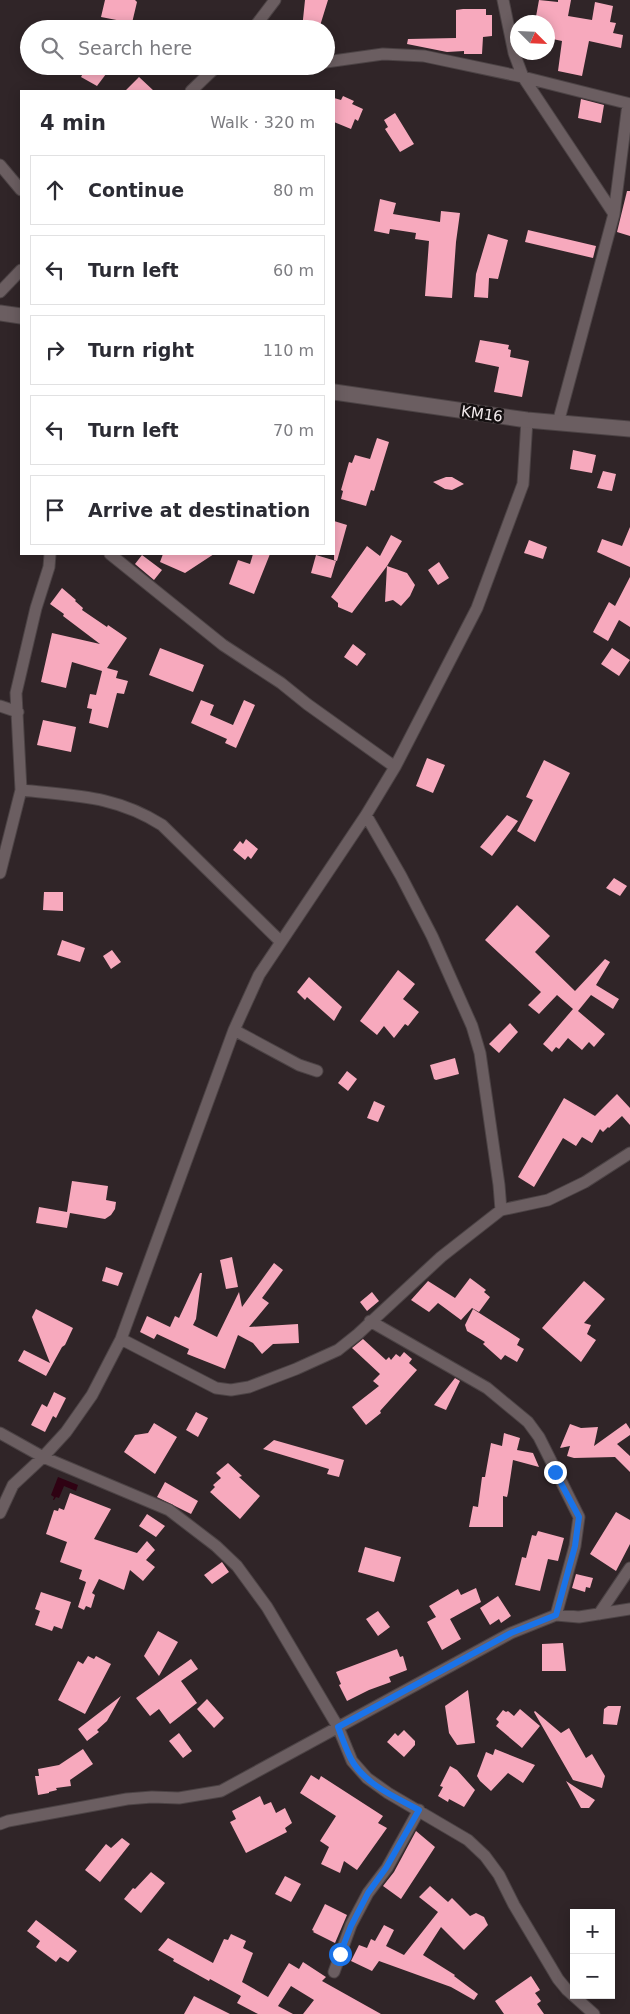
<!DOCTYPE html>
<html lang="en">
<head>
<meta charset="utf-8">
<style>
  :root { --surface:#fff; --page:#f2f2f3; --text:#2b2b33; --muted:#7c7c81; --line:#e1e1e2 }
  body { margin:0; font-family:"DejaVu Sans",sans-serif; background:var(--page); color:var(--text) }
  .controls { position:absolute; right:15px; bottom:15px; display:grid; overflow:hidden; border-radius:0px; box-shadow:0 2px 12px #0003 }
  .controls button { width:45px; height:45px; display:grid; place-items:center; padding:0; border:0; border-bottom:1px solid var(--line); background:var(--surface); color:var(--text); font:25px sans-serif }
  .compass { position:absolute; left:510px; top:15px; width:45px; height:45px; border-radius:50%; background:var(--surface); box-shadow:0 2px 12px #0003; rotate:114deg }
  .stop { position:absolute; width:15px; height:15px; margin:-11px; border:4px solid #1a73e8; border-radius:50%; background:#fff }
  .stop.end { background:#1a73e8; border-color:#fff; box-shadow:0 1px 5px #0008 }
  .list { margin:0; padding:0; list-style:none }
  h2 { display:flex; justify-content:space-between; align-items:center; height:65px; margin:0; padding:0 20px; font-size:21px }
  h2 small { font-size:16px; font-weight:400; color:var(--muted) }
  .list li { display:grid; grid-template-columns:32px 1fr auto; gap:15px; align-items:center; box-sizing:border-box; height:70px; margin:0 10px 10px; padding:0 10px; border:1px solid var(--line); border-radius:0px }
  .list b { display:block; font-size:19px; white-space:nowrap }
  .list em { font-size:16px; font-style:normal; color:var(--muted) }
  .icon { flex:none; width:28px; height:28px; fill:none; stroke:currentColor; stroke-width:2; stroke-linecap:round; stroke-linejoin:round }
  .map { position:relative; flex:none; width:630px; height:2014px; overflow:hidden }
  .search { position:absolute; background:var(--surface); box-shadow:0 2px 12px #0003; left:20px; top:20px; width:315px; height:55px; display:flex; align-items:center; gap:12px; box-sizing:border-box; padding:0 18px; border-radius:28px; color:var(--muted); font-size:19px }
  .panel { position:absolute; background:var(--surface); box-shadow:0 2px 12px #0003; left:20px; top:90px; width:315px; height:465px; border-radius:0px }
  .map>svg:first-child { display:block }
  .water { fill:#2f0213 }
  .building { fill:#f7a9bd }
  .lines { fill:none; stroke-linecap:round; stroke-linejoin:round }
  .street-casing { stroke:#4c4345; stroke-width:13 }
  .secondary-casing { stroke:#4c4345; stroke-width:17 }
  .street { stroke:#6b5e61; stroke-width:11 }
  .secondary { stroke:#6b5e61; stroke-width:15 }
  .route { stroke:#1a73e8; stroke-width:6 }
  .labels { text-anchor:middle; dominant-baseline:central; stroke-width:5; stroke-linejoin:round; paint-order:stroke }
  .street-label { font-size:15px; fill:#f1e9eb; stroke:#151011 }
</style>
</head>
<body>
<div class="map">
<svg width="630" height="2014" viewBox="0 0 630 2014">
  <rect width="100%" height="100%" fill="#302528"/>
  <path class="water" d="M58 1477 78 1485 76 1491 64 1486 59 1498 56 1497 54 1500H53L54 1497 51 1495Z"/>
  <path class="building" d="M105 0H135L137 2 132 23 101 17Z
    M305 0H328L319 29H302Z
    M539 0 558 2V0H571L568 16 592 20 595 2 613 6 610 22 616 23 613 33 623 35 621 48 589 41 582 76 558 71 562 41 548 38V22H535Z
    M463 9H486V15H492V36L483 37 482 54H464V51L447 52 407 44 408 39 456 38V10Z
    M87 66H112L97 86 81 77Z
    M139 77 154 91H125Z
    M343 96 354 101 352 104 363 109 358 121 355 119 351 129 334 122V98L341 100Z
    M581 99 604 105 601 123 578 118Z
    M395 113 414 144 400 152 385 129 388 127 384 120Z
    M627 191H630V236L617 232Z
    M380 199 396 203 393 214 440 222 441 211 460 213 456 242 452 298 425 296 429 241 415 239 416 233 390 229 389 234 374 231Z
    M528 230 596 246 593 258 525 242Z
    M488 234 508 240 498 279 489 278 488 298 474 297 476 274Z
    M480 340 509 345 508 349 511 350 510 357 529 361 522 397 494 392 499 367 475 362Z
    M377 438 389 442 374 491 371 490 366 506 341 499 343 491 341 490 349 462 352 463 355 455 370 459Z
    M573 450 596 455 592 473 570 469Z
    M603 471 616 474 612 491 597 488Z
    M446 477H452L464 484 452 490 445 489 433 482Z
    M334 521 347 525 337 561 334 560Z
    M630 527V567L597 552 602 539 622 546Z
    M391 535 402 541 387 566 407 573 415 585 410 596 401 606 393 600 385 602 387 566 352 613 338 607V603L331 597 367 546 380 556Z
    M529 540 547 547 543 559 524 553Z
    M163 554H214L185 573 160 562Z
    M253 554H270L254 594 229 584 238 560 250 564Z
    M142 555 162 570 154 580 135 564Z
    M316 555 336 561 331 578 311 573Z
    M439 562 449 578 438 585 428 570Z
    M630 577V627L619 620 608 641 593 632 609 602 615 606Z
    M62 588 76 600 75 601 83 608 82 610 107 627 108 625 127 638 107 668 118 671 116 678 128 681 124 694 117 693 108 728 89 723 92 709 87 708 90 694 96 695 102 671 72 662 66 688 41 682 52 633 100 644 63 616 64 614 50 604Z
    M353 644 366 654 357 666 344 657Z
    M160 648 204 665 193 692 149 675Z
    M612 648 630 660 619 676 601 664Z
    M201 700 214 705 210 715 233 725 244 700 255 705 236 748 225 743 227 739 191 723Z
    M43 720 76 727 71 752 37 745Z
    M427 758 445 765 433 793 416 786Z
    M544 760 570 773 535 842 517 831 533 800 526 797Z
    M507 815 518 821 492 856 480 847Z
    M246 839 258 849 251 859 248 856 245 860 233 850 240 841 243 844Z
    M614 878 627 886 620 896 606 888Z
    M44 892H63V911L43 910Z
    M517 905 550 936 535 952 575 991 605 959 610 962 596 985 619 999 613 1009 591 995 578 1011 605 1034 594 1047 589 1042 582 1050 568 1038 559 1049 556 1047 552 1052 543 1044 573 1009 557 995 539 1014 528 1005 541 992 485 940Z
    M62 940 85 948 80 962 57 955Z
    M112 950 121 962 111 969 103 956Z
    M398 970 415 984 403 999 419 1012 408 1026 405 1024 394 1038 384 1026 377 1035 360 1021Z
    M309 977 342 1007 334 1021 307 997 305 1000 297 992Z
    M510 1023 518 1032 499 1053 489 1044Z
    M455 1058 459 1074 436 1080 434 1079 430 1065Z
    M347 1071 357 1079 348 1091 338 1083Z
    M617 1094 630 1108V1125L622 1116 609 1128 608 1127 603 1132 600 1129 592 1143 582 1137 576 1146 563 1138 534 1187 518 1177 564 1098 595 1116Z
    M374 1101 385 1106 378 1122 367 1118Z
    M72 1181 108 1186 106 1200 116 1202 115 1209 111 1215 105 1219 70 1213 67 1228 36 1223 39 1207 67 1212Z
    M232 1257 238 1287 226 1289 220 1260Z
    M274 1263 283 1270 262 1298 269 1303 249 1327 298 1324 299 1343 273 1344 262 1354 253 1343 238 1335 225 1369 187 1354 189 1349 157 1334 154 1339 140 1332 147 1316 170 1327 175 1316 179 1318 200 1273H202L196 1319 193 1325 217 1337 239 1292 242 1307Z
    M106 1267 123 1273 118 1286 102 1281Z
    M470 1278 486 1290 484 1292 490 1297 479 1312 472 1308 461 1320 438 1303 429 1312 411 1300 428 1281 455 1298Z
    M584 1281 605 1299 584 1323 591 1325 587 1334 596 1340 581 1362 542 1328Z
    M372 1292 379 1301 367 1311 360 1302Z
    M36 1309 73 1328 65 1345 62 1347 46 1376 18 1361 24 1350 50 1363 32 1317Z
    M473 1309 520 1339 517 1345 524 1349 517 1362 505 1355 501 1360 483 1344 485 1342 467 1331 465 1325Z
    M363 1339 386 1360 389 1357 391 1360 396 1354 400 1357 404 1352 412 1359 409 1363 417 1370 380 1411 381 1413 366 1425 352 1407 379 1386 373 1381 380 1374 352 1348Z
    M455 1378 460 1381 446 1410 434 1405Z
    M54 1392 66 1398 56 1418 53 1416 45 1432 31 1425 42 1404 47 1407Z
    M196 1412 208 1418 198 1437 186 1430Z
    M154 1423 177 1437 155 1474 124 1452 135 1435 148 1433Z
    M626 1423 630 1429V1435L617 1444 630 1456V1472L615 1457 574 1458 567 1456 570 1446 560 1448 570 1424 581 1428 598 1427 594 1446Z
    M504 1433 520 1438 517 1450 533 1453 539 1467 513 1460 508 1493 507 1497 503 1496V1527H469L473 1506 478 1507 482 1477H485L491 1443 502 1446Z
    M274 1440 344 1460 339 1477 327 1474 329 1469 263 1449Z
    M228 1463 242 1476 239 1477 260 1496 240 1519 210 1492 215 1487 213 1485 221 1478 216 1473Z
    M165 1482 198 1501 191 1514 157 1497Z
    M70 1493 111 1509 94 1539 137 1553 147 1541 155 1550 146 1560 155 1567 143 1581 130 1570 124 1590 99 1579 92 1593 95 1595 91 1608 86 1606 84 1610 78 1607 86 1582 79 1579 82 1570 60 1562 67 1542 46 1534 54 1510 58 1511 59 1508 64 1510Z
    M616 1512 630 1520V1544L616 1571 590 1554Z
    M147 1514 165 1526 156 1537 139 1526Z
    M538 1531 564 1538 558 1561 548 1559 540 1591 515 1585 522 1557 526 1558 532 1535 536 1536Z
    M365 1547 401 1557 394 1582 358 1572Z
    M222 1562 229 1572 212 1584 204 1575Z
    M576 1574 593 1578 590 1588 586 1587 585 1592 572 1588Z
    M476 1588 481 1602 450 1619 461 1639 442 1650 427 1622 436 1617 429 1606 458 1589 461 1595Z
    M41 1592 71 1602 62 1629 54 1626 52 1631 35 1625 40 1611 35 1609Z
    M498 1596 511 1616 501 1623 499 1619 490 1625 480 1608Z
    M378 1611 390 1627 378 1636 366 1619Z
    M158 1631 178 1642 159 1676 144 1656Z
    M563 1643 566 1671H542V1644Z
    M397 1649 400 1657 403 1656 407 1670 389 1677 391 1682 369 1690 347 1701 339 1685 341 1684 336 1672Z
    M88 1656 94 1659 96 1656 111 1664 85 1714 58 1700 78 1661 83 1664Z
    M191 1659 198 1669 181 1681 197 1703 170 1724 159 1709 150 1716 136 1698Z
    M468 1690 475 1743 457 1745 449 1733 445 1706Z
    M121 1696 107 1721 97 1730 99 1732 87 1741 78 1729Z
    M207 1699 224 1718 214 1728 197 1709Z
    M608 1706H621L617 1725 603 1724 604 1709Z
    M520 1709 540 1726 522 1748 496 1726 499 1722 496 1719 503 1710 506 1712 508 1711 514 1716Z
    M535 1711 561 1733 569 1728 586 1758 592 1754 605 1776 602 1788 573 1780 534 1712Z
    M404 1730 415 1741V1745L404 1757 387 1742 395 1733 398 1736Z
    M179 1733 192 1751 183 1758 169 1741Z
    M83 1749 93 1764 70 1780 71 1786 56 1788 57 1790 49 1792V1793L38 1795 35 1776H39L38 1769 59 1765Z
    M495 1749 535 1765 523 1783 508 1773 491 1791 480 1781 477 1776 486 1752 493 1755Z
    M450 1766 457 1770 475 1790 464 1807 449 1799 448 1802 438 1796 443 1787 440 1786Z
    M311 1775 319 1780 321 1776 383 1816 378 1823 387 1828 357 1870 344 1861 340 1873 321 1864 329 1847 320 1841 336 1816 300 1793Z
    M566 1781 595 1800 589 1808H581Z
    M260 1796 264 1805 271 1802 276 1813 285 1808 292 1823 285 1828 287 1832 246 1853 230 1822 236 1819 232 1811Z
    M416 1831 435 1847 401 1899 383 1886 394 1872Z
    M122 1838 130 1844 100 1882 85 1870 106 1844 111 1848Z
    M151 1872 165 1883 141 1913 124 1899 133 1888 135 1889Z
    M285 1876 301 1884 291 1902 275 1894Z
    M430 1886 448 1902 452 1898 470 1916 476 1913 484 1917 488 1925 464 1950 441 1927 423 1955 455 1975 454 1976 478 1994 474 2000 451 1987 379 1961 372 1971 351 1961 359 1945 367 1948 371 1939 375 1941 384 1925 394 1930 386 1946 404 1955 438 1912 419 1897Z
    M325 1904 347 1915 335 1943 313 1932 314 1931 312 1930Z
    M36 1920 77 1951 68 1962 60 1957 56 1962 36 1947 40 1941 27 1931Z
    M231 1934 246 1941 243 1948 253 1953 242 1982 268 1997 289 1963 299 1969 303 1962 326 1977 322 1981 381 2014H303L314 2000 291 1986 278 2006 293 2014H258L237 2003 241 1996 210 1979 209 1981 173 1961 174 1959 158 1950 168 1938 213 1963 224 1939 228 1940Z
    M531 1976 540 1990 535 1993 541 2001 537 2004 544 2014H504L495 2001Z
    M194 1996 230 2014H184Z"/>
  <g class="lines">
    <g class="street-casing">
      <path id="street" d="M503 0 514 53 523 77 614 214
        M253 29 275 0
        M326 62 383 54 424 56 523 77 630 104
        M292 66H294
        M191 91 217 66
        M0 165 21 190
        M0 292 21 270
        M558 423 614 214 628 104
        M110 554 223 645 281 683 307 704 395 767
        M0 706 18 712
        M21 790C74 796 115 795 162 825L280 941
        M366 815 401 876 432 936 472 1026 480 1053 499 1185 501 1210
        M0 873 21 790 16 693 36 608 49 567 50 554
        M234 1030 299 1065 317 1071
        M370 1321 487 1388 528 1422 539 1437 579 1517 575 1546 556 1615
        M121 1339 216 1388 231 1390 249 1387 296 1369 338 1350 358 1334 441 1257 501 1210 548 1200 585 1182 630 1153
        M0 1433 43 1457 169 1510 216 1546 237 1566 267 1607 338 1727 352 1761 367 1778 388 1793 468 1840 485 1856 499 1875 514 1905 558 1979 567 1990 594 2014
        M0 1513 13 1485 43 1457 66 1432 92 1395 121 1339 234 1030 259 975 366 815 395 767 477 608 523 484 527 420
        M599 1614 630 1568
        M0 1824 8 1821 127 1799 152 1797 179 1798 221 1791 511 1633 556 1615 579 1617 630 1609
        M334 1972 351 1925 368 1893 387 1868 419 1810"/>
    </g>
    <g class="secondary-casing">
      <path id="secondary" d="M0 313 21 316
        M334 392 527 420 630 429"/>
    </g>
    <use href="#street" class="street"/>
    <use href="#secondary" class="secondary"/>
  </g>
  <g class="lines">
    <path class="route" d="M340 1954 351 1926 368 1893 386 1868 419 1810C397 1798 364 1784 351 1759 346 1749 342 1738 338 1727L511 1633 556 1615 575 1546 579 1517 555 1472"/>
  </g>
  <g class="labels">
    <g class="street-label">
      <text transform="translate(482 414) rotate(8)">KM16</text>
    </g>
  </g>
</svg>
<div class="controls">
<button>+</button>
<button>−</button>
</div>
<svg class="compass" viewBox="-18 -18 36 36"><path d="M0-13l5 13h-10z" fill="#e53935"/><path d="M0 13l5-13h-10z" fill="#7c7c81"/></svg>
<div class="stop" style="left:340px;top:1954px"></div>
<div class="stop end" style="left:555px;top:1472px"></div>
<div class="search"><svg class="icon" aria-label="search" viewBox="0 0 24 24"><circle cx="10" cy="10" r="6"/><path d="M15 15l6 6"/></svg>Search here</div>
<section class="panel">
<h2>4 min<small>Walk · 320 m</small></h2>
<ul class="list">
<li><svg class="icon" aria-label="ahead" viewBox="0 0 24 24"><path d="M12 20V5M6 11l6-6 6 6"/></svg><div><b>Continue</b></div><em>80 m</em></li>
<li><svg class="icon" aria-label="left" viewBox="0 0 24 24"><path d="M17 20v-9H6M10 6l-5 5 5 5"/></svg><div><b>Turn left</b></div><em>60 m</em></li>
<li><svg class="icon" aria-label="right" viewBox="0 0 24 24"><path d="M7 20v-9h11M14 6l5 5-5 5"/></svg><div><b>Turn right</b></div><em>110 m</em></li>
<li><svg class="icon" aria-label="left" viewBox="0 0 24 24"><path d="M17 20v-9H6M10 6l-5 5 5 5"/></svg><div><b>Turn left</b></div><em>70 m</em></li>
<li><svg class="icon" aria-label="arrive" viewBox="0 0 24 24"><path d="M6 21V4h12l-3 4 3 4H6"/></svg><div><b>Arrive at destination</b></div></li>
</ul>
</section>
</div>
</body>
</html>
